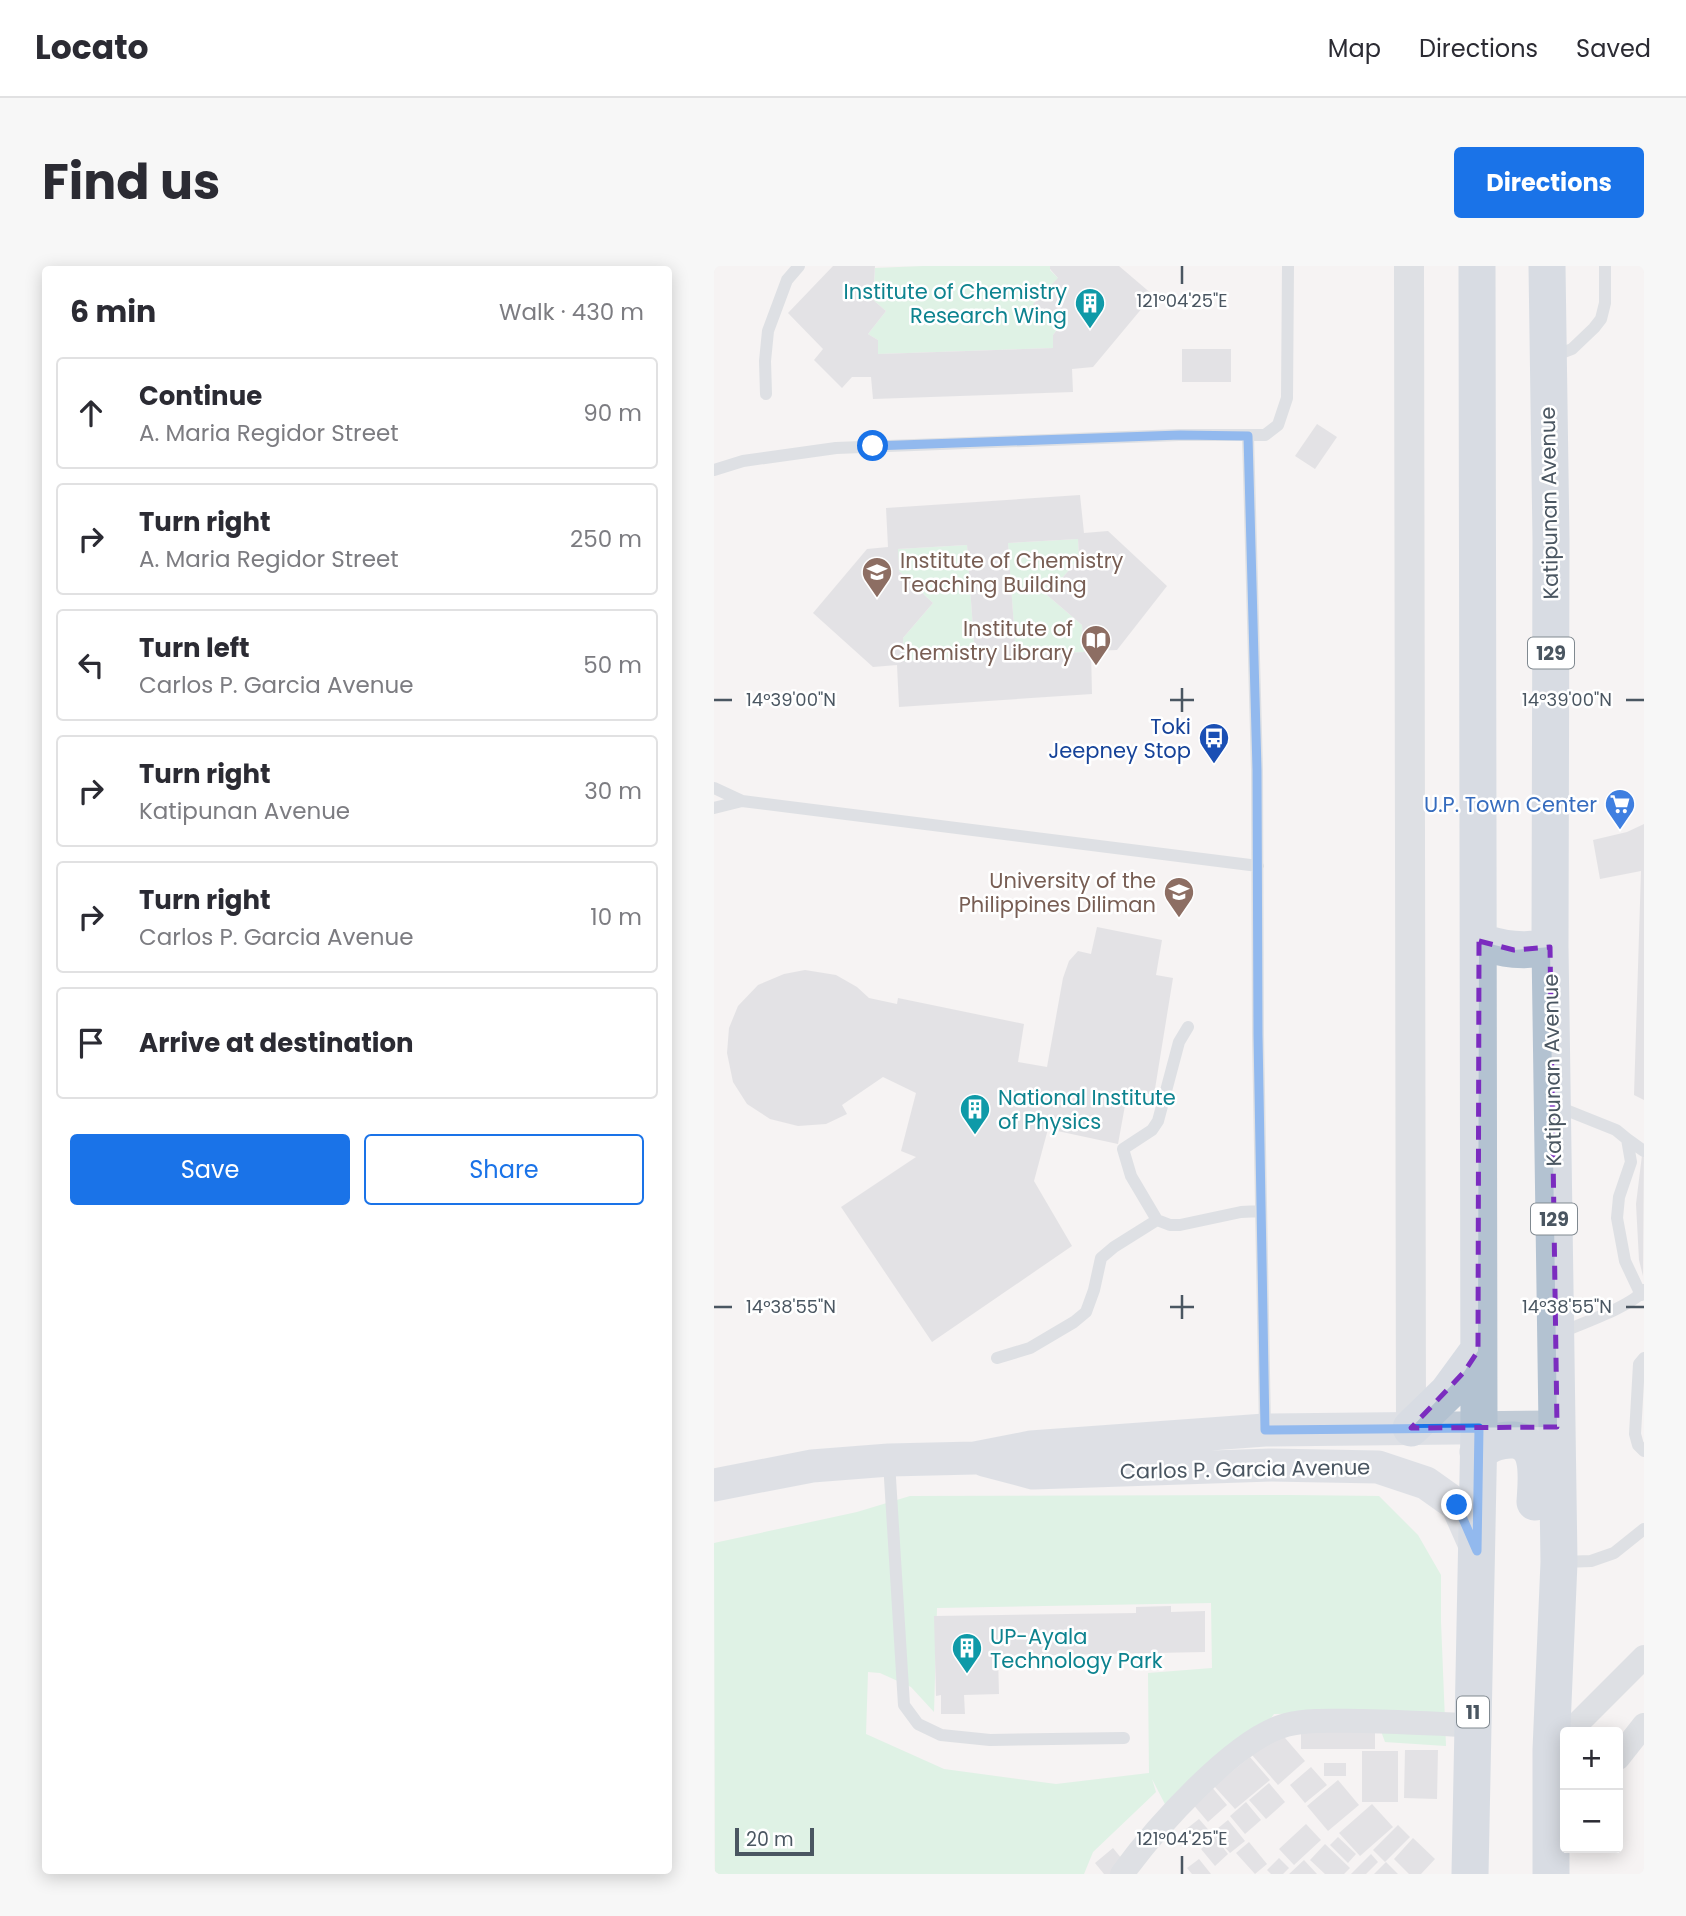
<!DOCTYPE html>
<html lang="en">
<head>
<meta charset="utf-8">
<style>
  :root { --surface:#fff; --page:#f7f7f7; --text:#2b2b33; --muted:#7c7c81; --line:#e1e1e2; --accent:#1a73e8 }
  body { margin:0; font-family:Poppins,sans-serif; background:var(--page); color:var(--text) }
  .controls { position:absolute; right:21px; bottom:21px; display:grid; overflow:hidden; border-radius:7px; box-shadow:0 4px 18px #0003 }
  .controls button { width:63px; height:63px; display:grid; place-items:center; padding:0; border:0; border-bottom:2px solid var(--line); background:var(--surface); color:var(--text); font:35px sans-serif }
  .scale { position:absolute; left:21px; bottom:18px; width:79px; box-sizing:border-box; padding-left:7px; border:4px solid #4a5661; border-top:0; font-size:19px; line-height:24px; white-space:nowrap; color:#4a5661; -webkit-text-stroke:5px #fff; paint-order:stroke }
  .stop { position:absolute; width:21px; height:21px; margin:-16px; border:5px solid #1a73e8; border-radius:50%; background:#fff }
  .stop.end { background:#1a73e8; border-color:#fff; box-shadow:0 2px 7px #0008 }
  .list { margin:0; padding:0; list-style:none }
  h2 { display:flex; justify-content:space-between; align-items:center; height:91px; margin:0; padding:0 28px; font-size:30px }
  h2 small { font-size:23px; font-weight:400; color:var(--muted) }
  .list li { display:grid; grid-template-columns:46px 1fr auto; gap:21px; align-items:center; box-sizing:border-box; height:112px; margin:0 14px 14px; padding:0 14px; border:2px solid var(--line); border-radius:7px }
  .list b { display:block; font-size:26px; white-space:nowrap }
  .list p { margin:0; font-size:23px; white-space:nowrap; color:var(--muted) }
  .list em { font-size:23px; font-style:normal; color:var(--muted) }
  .actions { display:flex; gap:14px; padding:21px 28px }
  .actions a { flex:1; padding:16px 0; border:2px solid var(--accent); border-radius:7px; text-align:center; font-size:24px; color:var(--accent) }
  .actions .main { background:var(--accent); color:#fff }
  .icon { flex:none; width:38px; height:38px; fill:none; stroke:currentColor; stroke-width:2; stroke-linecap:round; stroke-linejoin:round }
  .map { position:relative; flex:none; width:930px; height:1608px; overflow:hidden; border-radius:7px }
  header { display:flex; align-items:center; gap:42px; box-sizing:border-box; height:98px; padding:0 35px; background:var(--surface); border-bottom:2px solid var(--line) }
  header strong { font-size:33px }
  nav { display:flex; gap:38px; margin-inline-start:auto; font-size:24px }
  .intro { display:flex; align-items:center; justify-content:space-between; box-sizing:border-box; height:168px; padding:0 42px }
  h1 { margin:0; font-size:49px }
  .button { padding:18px 32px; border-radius:7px; background:var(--accent); color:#fff; font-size:24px; font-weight:700 }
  main { display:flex; gap:42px; padding:0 42px }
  aside { flex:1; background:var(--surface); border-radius:7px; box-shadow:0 4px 18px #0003 }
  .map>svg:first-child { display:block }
  .green { fill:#c3f1d5; fill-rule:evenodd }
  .building { fill:#cdcfd5; fill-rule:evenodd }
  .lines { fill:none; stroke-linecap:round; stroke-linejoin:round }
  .service { stroke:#c1cad2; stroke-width:12 }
  .minor { stroke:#c1cad2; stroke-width:24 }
  .tertiary { stroke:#c1cad2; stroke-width:30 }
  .secondary { stroke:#c1cbd6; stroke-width:33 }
  .primary { stroke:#b3c2d1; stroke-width:37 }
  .route { stroke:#1a73e8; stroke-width:9 }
  .marked { fill:none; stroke:#7b2cbf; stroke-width:5; stroke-dasharray:14 9; stroke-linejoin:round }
  .ticks { fill:none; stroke:#4a5661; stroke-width:2.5 }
  .labels { text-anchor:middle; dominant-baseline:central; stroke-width:5; stroke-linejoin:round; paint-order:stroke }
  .shield { fill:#fff; stroke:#808990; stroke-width:2 }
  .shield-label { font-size:19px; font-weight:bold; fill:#4a5661 }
  .culture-label { font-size:21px; fill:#0d838f; stroke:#fff; text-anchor:start }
  .street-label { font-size:21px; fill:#4a5661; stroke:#fff }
  .education-label { font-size:21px; fill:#785e54; stroke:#fff; text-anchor:end }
  .transit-label { font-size:21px; fill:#164399; stroke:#fff; text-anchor:end }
  .shop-label { font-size:21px; fill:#366cbe; stroke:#fff; text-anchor:end }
  .ticks-label { font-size:18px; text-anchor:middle; fill:#4a5661; stroke:#fff; stroke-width:5; stroke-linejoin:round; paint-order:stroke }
</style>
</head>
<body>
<header>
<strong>Locato</strong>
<nav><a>Map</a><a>Directions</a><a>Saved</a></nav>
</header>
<div class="intro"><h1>Find us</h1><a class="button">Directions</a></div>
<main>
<aside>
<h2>6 min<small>Walk · 430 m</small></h2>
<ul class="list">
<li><svg class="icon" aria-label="ahead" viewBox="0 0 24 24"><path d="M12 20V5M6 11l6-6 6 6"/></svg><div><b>Continue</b><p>A. Maria Regidor Street</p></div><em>90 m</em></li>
<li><svg class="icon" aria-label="right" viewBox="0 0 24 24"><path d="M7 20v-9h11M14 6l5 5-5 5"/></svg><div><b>Turn right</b><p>A. Maria Regidor Street</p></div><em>250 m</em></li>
<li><svg class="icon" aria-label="left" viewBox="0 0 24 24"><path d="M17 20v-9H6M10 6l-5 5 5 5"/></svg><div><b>Turn left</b><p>Carlos P. Garcia Avenue</p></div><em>50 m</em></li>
<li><svg class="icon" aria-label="right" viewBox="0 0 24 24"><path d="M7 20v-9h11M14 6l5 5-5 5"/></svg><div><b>Turn right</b><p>Katipunan Avenue</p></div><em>30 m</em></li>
<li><svg class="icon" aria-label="right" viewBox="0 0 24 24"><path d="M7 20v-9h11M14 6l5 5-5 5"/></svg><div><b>Turn right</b><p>Carlos P. Garcia Avenue</p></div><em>10 m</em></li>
<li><svg class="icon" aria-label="arrive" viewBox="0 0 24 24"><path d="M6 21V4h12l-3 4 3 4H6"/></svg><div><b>Arrive at destination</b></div></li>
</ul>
<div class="actions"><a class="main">Save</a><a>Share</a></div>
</aside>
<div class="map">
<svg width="930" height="1608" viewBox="0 0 930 1608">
  <rect width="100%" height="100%" fill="#f5f3f3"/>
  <path class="green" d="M209 0H336V4L344 12 345 61 339 69V82L164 88V74L154 68 172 45 150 26 160 17 161 2Z
    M364 273 365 293 333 329 368 359 370 386 302 389 294 277Z
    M253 279 261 391 190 395 189 372 219 337 185 305 184 283Z
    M575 1229 665 1230 704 1269 727 1309V1356L732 1480 671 1476 660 1446 560 1448 526 1494 453 1542 438 1513 442 1526 379 1586 370 1608H1L0 1277 143 1246 196 1230ZM497 1337 498 1402 434 1407 435 1507 342 1518 230 1503 152 1468 154 1406 166 1407 197 1421 220 1446 223 1342Z"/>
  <path class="building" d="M119 0H161L160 17 150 26 172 45 154 68 164 74V88L339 82V69L345 61 319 38 344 12 336 3V0H405L439 29 379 101 358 103 359 126 159 133 157 111H138L128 122 100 94 109 83 74 47Z
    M468 83H517V116H468Z
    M603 158 623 171 601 203 581 190Z
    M366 229 370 267 394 265 453 320 403 384 377 385 378 428 185 441 183 399 159 401 99 347 153 283 174 281 172 242ZM364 273 365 293 333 329 368 359 370 386 302 389 294 277ZM253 279 261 391 190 395 189 372 219 337 185 305 184 283Z
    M930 558V834L920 829 927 605 886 613 879 574 913 566Z
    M383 661 448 674 442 709 459 712 440 829 414 823 404 878 334 863 320 915 358 980 218 1076 127 941 202 891 187 885 202 827 169 811 128 839 133 848 112 858 84 860 56 853 33 838 19 816 13 787 15 762 24 740 44 719 70 708 91 704 122 709 143 721 155 732 183 738 184 732 310 758 304 796 333 801 349 712 355 695 364 685 377 688Z
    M929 881 930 882 929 1010 925 994 922 938Z
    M457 1340V1346L491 1345V1386L284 1390 285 1428 250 1429 251 1448H227V1429L222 1430 220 1350 422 1347V1341Z
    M587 1460H661V1483H587Z
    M565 1465 591 1495 564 1519 538 1489Z
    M691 1484H724L723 1533 690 1532Z
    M648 1485H684V1536H648Z
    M536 1491 556 1514 521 1543 500 1520Z
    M610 1497H632V1510H610Z
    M597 1501 613 1519 591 1537 576 1519Z
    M624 1514 645 1539 614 1565 593 1540Z
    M555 1517 571 1536 552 1553 535 1534Z
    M496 1519 513 1539 494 1556 477 1536Z
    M532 1536 547 1554 531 1568 516 1550Z
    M658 1538 679 1561 646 1590 625 1567Z
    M485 1553 499 1569 484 1581 471 1564Z
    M514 1554 531 1575 516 1587 498 1567Z
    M592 1558 607 1574 580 1599 565 1583Z
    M684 1559 696 1571 671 1596 659 1584Z
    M501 1571 514 1588 501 1600 487 1583Z
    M624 1571 642 1588 634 1597 616 1579Z
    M699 1572 721 1593 707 1608H695L680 1593Z
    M535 1576 553 1598 541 1608 522 1587Z
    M611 1578 636 1602 630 1608H611L596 1594Z
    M399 1582 412 1598 400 1608H390L381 1597Z
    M657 1588 664 1596 652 1608H637Z
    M565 1592 575 1602 569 1608H557L553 1604Z
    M485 1593 497 1608H478L473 1602Z
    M590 1594 603 1608H575Z
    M672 1596 684 1608H660Z"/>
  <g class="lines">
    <path class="service" d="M837 91 858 83 880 62 887 53 891 37V0
      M52 128 51 95 54 65 73 14 85 0
      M534 170 543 504 544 769 551 1163
      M0 204 29 195 122 182 465 169H551L564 159 573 132 574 0
      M0 522 28 535 544 600
      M0 542 28 535
      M474 761 465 776 444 855 438 864 409 883 417 910 443 954 456 959H466L527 946 547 945
      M842 840 902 864 913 873 917 896 905 931 903 952 911 995 927 1029
      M913 873 930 885
      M846 1067C866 1058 919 1040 930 1024
      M283 1092 316 1082 360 1056 372 1046 380 1024 387 992 400 981 443 954
      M930 1092 925 1098 921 1168 924 1179 930 1185
      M175 1196 190 1439 204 1458 227 1469 276 1474 410 1472
      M848 1296 877 1295 900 1287 930 1263"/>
    <path class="minor" d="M855 1466 930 1391
      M904 1492 930 1459
      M408 1608C440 1564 520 1473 572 1459 596 1453 622 1455 647 1455 684 1456 722 1457 759 1460"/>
    <path class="tertiary" d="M695 0 697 1162"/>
    <path class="secondary" d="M270 1194 319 1207 557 1199 664 1201 712 1217 743 1239 763 1284
      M0 1219 98 1200 175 1194 261 1192 317 1181 551 1164 843 1161"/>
    <path class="primary" d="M833 0 837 275 836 681 845 1296 837 1484V1608
      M765 675C789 684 810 686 836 681
      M697 1162 734 1126 764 1085
      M764 1186C776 1178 785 1173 800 1174 828 1176 822 1217 821 1236
      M756 1608 765 1162 763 0"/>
  </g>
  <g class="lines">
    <path class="route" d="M159 180 466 169 534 170 543 504 544 769 551 1164 765 1162 763 1285 743 1239"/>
  </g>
  <path d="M0 0H930V1608H0ZM765 675 800 684 836 681 843 1161 697 1162 750 1106 764 1085Z" fill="#f5f3f3" fill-opacity=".55" fill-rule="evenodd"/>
  <path class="marked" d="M765 675 800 684 836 681 843 1161 697 1162 750 1106 764 1085Z"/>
  <path class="ticks" d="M468 0V18M468 422V446M0 434H18M456 434H480M912 434H930M468 1029V1053M0 1041H18M456 1041H480M912 1041H930M468 1590V1608"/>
  <defs>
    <g id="building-pin" transform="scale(1.575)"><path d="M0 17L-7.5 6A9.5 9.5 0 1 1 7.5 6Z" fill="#0f9aa8" stroke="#fff"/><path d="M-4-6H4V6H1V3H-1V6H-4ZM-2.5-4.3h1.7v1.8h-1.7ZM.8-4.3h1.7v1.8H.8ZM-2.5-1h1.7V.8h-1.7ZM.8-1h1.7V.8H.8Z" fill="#fff"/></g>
    <g id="university-pin" transform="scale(1.575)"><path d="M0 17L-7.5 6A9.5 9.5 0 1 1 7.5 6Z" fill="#8d6e63" stroke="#fff"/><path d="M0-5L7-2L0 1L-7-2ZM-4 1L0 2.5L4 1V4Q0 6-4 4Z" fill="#fff"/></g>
    <g id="library-pin" transform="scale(1.575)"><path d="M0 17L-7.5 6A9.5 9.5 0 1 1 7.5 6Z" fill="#8d6e63" stroke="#fff"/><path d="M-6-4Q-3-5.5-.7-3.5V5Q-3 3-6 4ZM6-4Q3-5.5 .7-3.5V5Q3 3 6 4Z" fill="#fff"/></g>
    <g id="bus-pin" transform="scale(1.575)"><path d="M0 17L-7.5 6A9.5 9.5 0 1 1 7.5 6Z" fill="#1a4fb4" stroke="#fff"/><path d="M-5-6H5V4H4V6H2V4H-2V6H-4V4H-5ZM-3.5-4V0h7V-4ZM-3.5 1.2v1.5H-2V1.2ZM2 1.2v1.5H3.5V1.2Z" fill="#fff"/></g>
    <g id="supermarket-pin" transform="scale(1.575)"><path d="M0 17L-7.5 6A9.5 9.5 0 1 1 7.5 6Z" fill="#3f7fe0" stroke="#fff"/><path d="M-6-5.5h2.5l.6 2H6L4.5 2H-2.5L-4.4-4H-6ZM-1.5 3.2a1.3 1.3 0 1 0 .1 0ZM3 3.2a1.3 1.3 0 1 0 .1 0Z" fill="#fff"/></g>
  </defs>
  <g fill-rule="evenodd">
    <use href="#building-pin" x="376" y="37"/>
    <use href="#university-pin" x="163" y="306"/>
    <use href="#library-pin" x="382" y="374"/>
    <use href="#bus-pin" x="500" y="472"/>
    <use href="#supermarket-pin" x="906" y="538"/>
    <use href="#university-pin" x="465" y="626"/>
    <use href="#building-pin" x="261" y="843"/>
    <use href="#building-pin" x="253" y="1382"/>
  </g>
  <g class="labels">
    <g class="shield">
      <rect x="814" y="371.5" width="46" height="31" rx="5"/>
      <rect x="817" y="937.5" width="46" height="31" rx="5"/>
      <rect x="743" y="1430.5" width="32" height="31" rx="5"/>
    </g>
    <g class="shield-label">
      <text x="837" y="387">129</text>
      <text x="840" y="953">129</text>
      <text x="759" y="1446">11</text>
    </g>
    <g class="culture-label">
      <text x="353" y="25" text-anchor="end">Institute of Chemistry<tspan x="353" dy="24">Research Wing</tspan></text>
      <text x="284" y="831">National Institute<tspan x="284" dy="24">of Physics</tspan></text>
      <text x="276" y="1370">UP-Ayala<tspan x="276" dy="24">Technology Park</tspan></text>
    </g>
    <g class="street-label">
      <text transform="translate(835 237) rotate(-91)">Katipunan Avenue</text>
      <text transform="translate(838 804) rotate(-91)">Katipunan Avenue</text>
      <text transform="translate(531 1203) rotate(-1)">Carlos P. Garcia Avenue</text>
    </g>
    <g class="education-label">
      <text x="186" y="294" text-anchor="start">Institute of Chemistry<tspan x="186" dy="24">Teaching Building</tspan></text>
      <text x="359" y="362">Institute of<tspan x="359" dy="24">Chemistry Library</tspan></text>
      <text x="442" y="614">University of the<tspan x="442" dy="24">Philippines Diliman</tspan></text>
    </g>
    <g class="transit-label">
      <text x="477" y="460">Toki<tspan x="477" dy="24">Jeepney Stop</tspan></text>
    </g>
    <g class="shop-label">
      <text x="883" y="538">U.P. Town Center</text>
    </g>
  </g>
  <g class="ticks-label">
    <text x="468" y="41">121°04'25"E</text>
    <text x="77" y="440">14°39'00"N</text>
    <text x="853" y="440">14°39'00"N</text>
    <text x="77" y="1047">14°38'55"N</text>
    <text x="853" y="1047">14°38'55"N</text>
    <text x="468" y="1579">121°04'25"E</text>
  </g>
</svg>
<div class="controls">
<button>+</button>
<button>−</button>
</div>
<div class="scale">20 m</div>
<div class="stop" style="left:159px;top:180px"></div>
<div class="stop end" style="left:743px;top:1239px"></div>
</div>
</main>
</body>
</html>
